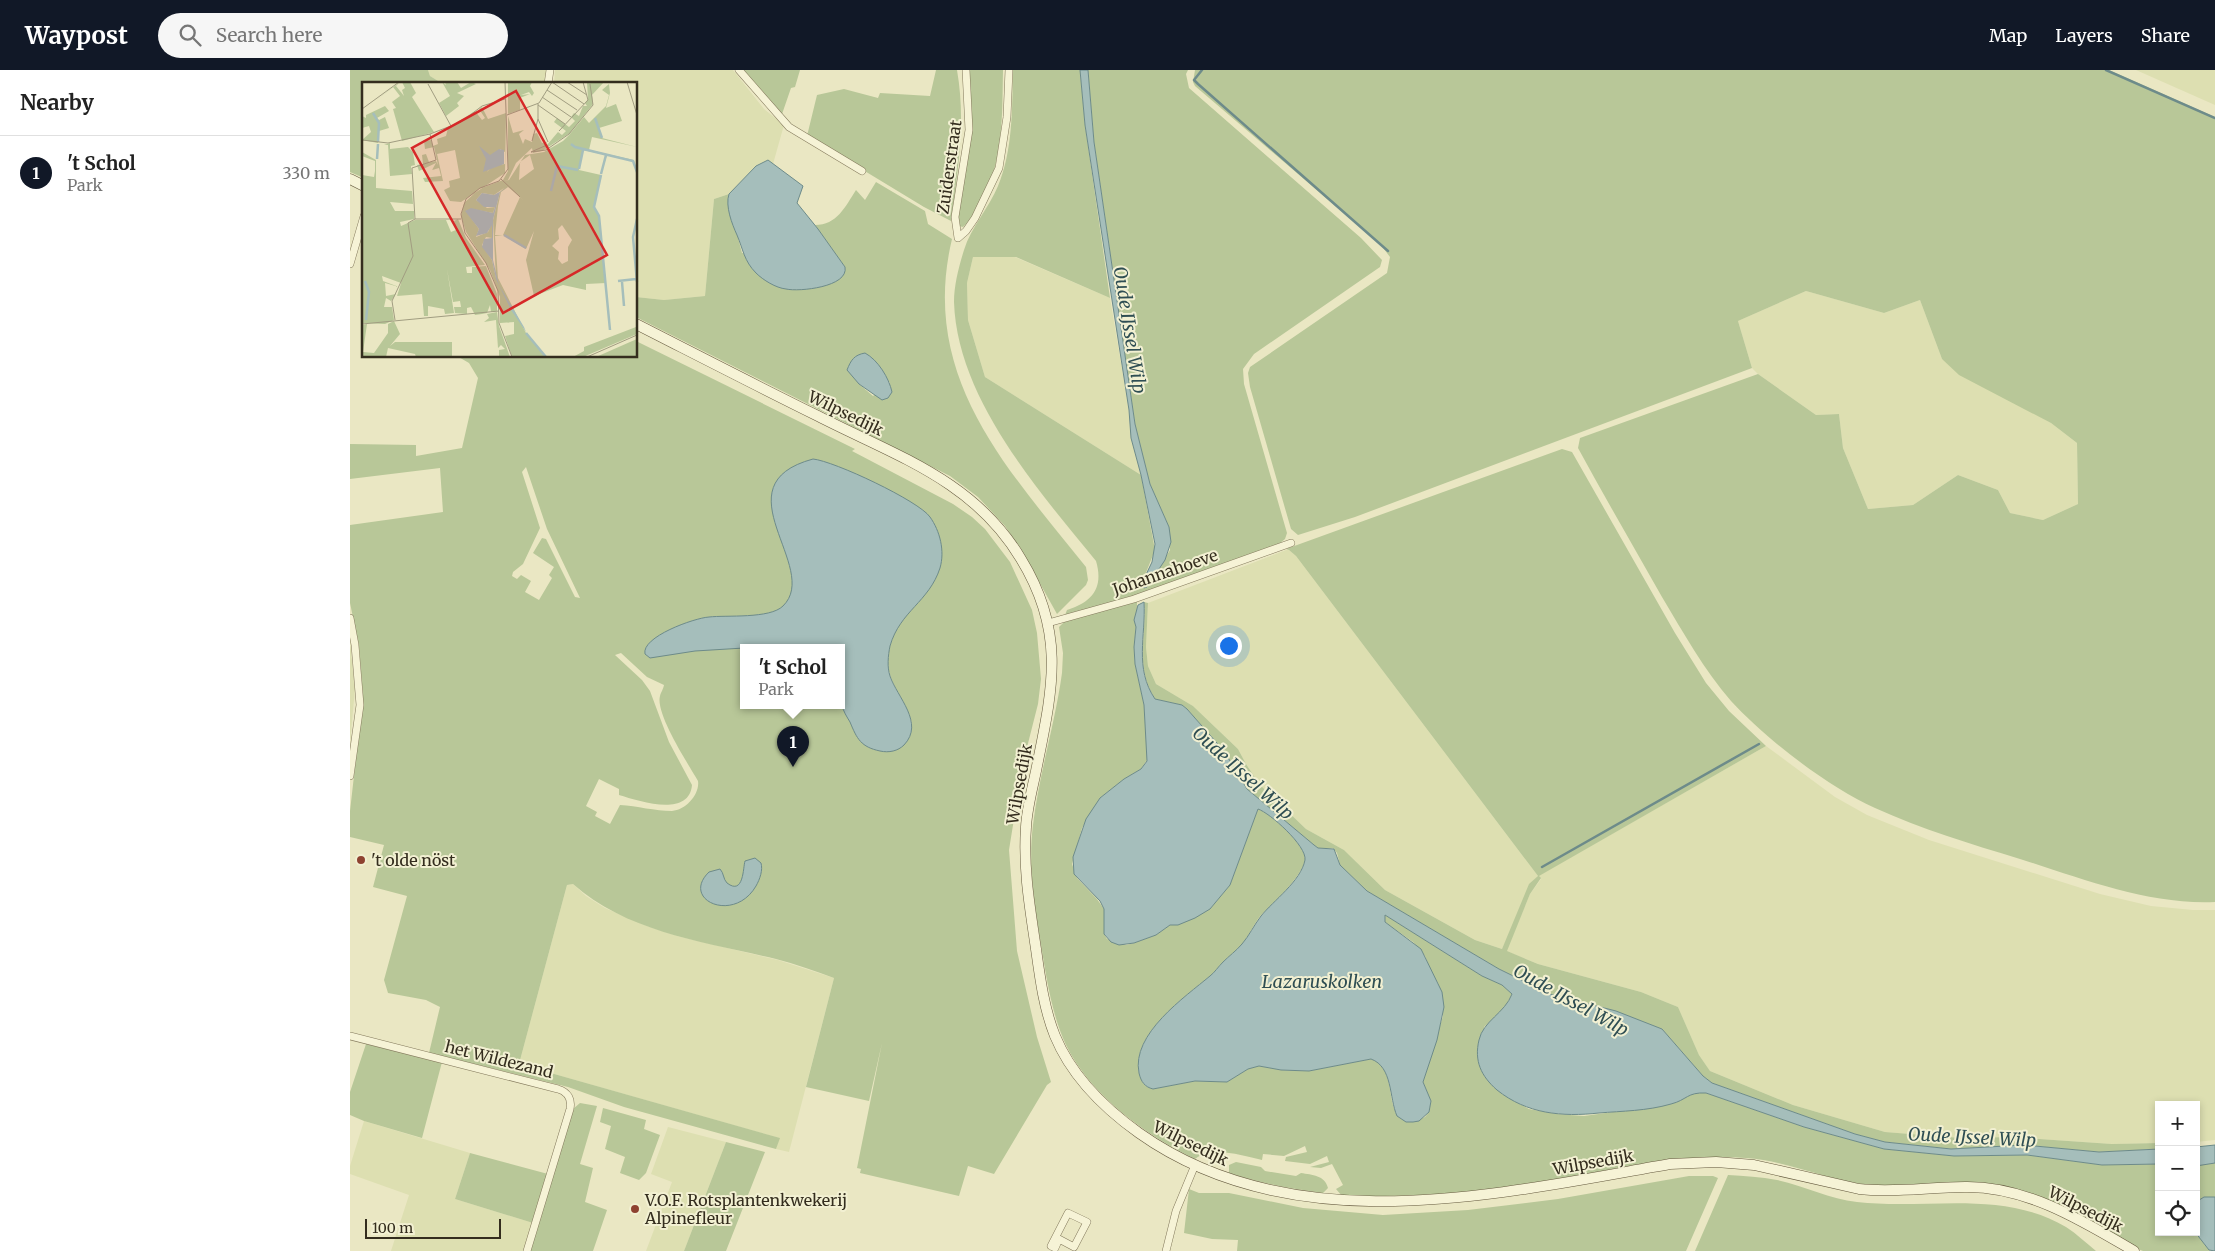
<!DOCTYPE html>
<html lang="en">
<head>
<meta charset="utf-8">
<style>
  :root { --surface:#fff; --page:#f6f6f6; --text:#222; --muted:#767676; --line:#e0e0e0; --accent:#111827 }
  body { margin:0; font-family:Merriweather,serif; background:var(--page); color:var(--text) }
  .controls { position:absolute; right:15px; bottom:15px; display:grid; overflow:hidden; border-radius:0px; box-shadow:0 2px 8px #0003 }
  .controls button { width:45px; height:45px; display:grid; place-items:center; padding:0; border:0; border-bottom:1px solid var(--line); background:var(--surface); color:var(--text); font:25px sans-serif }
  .scale { position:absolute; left:15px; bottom:12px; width:136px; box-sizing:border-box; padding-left:5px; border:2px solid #342d1e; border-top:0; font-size:14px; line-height:18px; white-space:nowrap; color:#342d1e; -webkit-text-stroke:4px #f2f0d2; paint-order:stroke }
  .you { position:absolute; left:878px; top:575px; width:18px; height:18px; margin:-12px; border:4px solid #fff; border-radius:50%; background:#1a73e8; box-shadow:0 0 0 8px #1a73e833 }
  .badge { display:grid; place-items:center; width:32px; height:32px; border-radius:50%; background:var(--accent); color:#fff; font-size:16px; font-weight:700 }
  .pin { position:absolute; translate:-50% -41px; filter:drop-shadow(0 1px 2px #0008) }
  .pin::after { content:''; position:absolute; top:26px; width:18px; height:15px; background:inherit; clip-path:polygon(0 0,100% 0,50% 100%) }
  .popup { position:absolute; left:390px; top:574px; width:105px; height:65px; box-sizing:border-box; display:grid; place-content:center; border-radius:0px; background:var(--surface); filter:drop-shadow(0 1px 4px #0005); font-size:16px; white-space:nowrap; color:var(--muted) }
  .popup b { font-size:19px; color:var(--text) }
  .popup::after { content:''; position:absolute; left:50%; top:100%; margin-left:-10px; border:10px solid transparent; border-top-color:var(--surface) }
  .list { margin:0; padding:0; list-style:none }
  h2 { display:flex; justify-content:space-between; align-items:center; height:65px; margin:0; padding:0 20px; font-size:21px }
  h2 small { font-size:16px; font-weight:400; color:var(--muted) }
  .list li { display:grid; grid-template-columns:32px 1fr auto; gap:15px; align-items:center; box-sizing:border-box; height:75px; padding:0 20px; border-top:1px solid var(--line) }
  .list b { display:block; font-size:19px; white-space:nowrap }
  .list p { margin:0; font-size:16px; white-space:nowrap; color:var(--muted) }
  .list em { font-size:16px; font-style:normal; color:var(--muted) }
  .icon { flex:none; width:28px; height:28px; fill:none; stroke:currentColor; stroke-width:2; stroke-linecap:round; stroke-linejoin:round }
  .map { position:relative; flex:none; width:1865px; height:1181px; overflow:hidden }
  header { display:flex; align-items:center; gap:30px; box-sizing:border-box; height:70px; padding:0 25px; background:var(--accent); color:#fff }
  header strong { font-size:24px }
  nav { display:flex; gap:28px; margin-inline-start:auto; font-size:18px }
  .search { width:350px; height:45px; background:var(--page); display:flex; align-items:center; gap:12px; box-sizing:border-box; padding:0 18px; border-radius:28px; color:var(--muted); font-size:19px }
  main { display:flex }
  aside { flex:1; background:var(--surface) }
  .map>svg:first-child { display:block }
  .farmland { fill:#dddfb1 }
  .green { fill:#b8c798; fill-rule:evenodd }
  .water { fill:#a5bebb; stroke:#6d8b8a }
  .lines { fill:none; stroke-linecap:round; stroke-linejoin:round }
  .stream { stroke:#6d8b8a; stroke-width:2.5 }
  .street-casing { stroke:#83795c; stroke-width:8 }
  .secondary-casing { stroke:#655a3f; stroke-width:11 }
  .street { stroke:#f6f3d6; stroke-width:7 }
  .secondary { stroke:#f6f3d6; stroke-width:10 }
  .poi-dot { fill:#8e4230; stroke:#f2f0d2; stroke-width:2 }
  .labels { text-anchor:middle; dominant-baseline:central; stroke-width:4; stroke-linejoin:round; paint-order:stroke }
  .street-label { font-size:16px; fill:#342d1e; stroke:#f2f0d2 }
  .poi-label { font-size:16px; fill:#342d1e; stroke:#f2f0d2; text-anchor:start }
  .water-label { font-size:18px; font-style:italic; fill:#2f4e53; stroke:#f2f0d2 }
  .inset-river { fill:none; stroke:#a5bebb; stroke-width:2.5 }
  .inset-road { fill:none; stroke:#a19d81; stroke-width:1 }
  .view { fill:#d62828; fill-opacity:0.15; stroke:#d62828; stroke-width:2.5 }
  .inset-edge { fill:none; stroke:#342d1e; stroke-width:2.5 }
</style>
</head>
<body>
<header>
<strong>Waypost</strong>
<div class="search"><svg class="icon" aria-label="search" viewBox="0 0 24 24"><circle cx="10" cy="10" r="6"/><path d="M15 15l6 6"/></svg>Search here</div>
<nav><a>Map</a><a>Layers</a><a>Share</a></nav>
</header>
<main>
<aside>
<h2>Nearby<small></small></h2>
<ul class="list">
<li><span class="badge">1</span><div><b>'t Schol</b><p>Park</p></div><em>330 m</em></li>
</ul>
</aside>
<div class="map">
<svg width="1865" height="1181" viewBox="0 0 1865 1181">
  <rect width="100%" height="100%" fill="#eae7c3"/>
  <path class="farmland" d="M78 0H196L195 14H93L80 6Z
    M205 0H383L414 39 434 55 423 94 418 90 406 96 379 124 364 129 355 226 314 230 286 227V14H204Z
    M1786 0H1865V35L1804 8Z
    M623 187H665L760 228 779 340 781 368 791 405 635 307 618 250 617 213Z
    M1456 221 1534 243 1570 230 1592 289 1701 353 1727 373 1728 434 1693 450 1660 443 1648 420 1608 405 1563 435 1518 439 1493 378 1489 344 1466 345 1408 304 1402 298 1388 251Z
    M936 480H939L946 486 1188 806 1416 676 1485 727 1517 745 1579 770 1750 824 1801 836 1843 840H1865V1070L1846 1072V1035H1809V1073L1762 1074 1661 1067 1611 1068 1535 1062 1443 1035 1360 1001 1349 985 1328 937 1291 922 1188 894 1156 881 1180 824 1191 809 1188 806 1152 879 1125 870 1035 820 994 780 956 759 910 715 896 694 888 679 843 636 806 614 798 596 796 577 798 533Z
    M0 572 5 619 0 673Z
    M223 814 236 826 255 838 297 856 327 866 428 890 484 908 439 1082 426 1079 429 1068 169 994 217 815Z
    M14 1051 120 1083 105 1129 183 1153 174 1181H41L59 1125 0 1104V1096Z
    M318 1057 376 1072 334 1181H296L322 1112 301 1104Z"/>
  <path class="green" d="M0 0H78L80 6 93 14H14V108L0 102Z
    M392 0H450L445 17 441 18 431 47Z
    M586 0H607C616 51 608 100 601 151L574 137 457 66 467 25 494 19 528 28 530 23 580 26Z
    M618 0H653C652 49 654 96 627 139 623 145 619 152 613 157L609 156 607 151 621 61V30Z
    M663 0H730L735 55 760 228 666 187H623L617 213 618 250 635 307 791 405 805 480 791 515 792 517H797L820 480 819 457 800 414 785 354 744 72 738 0H838L836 4 839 18 1011 168 1032 190 1030 197 904 284 893 299 894 314 937 463 935 469 929 474 785 526 715 545 717 540C742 532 754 518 746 491 688 420 607 328 604 232 604 215 609 196 614 180 621 157 639 138 648 116 663 80 662 39 663 0Z
    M845 0H1759L1865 47V832C1798 835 1733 809 1670 789 1621 774 1571 759 1525 738 1477 716 1417 670 1381 631 1354 600 1333 562 1312 527 1284 477 1255 428 1228 378L1230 368 1408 304 1466 345 1489 344 1493 378 1518 439 1563 435 1608 405 1648 420 1660 443 1693 450 1728 434 1727 373 1701 353 1609 305 1592 289 1570 230 1534 243 1456 221 1388 251 1402 298 1005 447 948 465 941 459 900 317 898 303 900 297 1037 203 1040 187 1031 175 845 16 843 12Z
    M526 112 575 141 578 154 602 169C569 307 657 398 736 497L738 510 736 515 707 544 674 485 655 456 628 427 600 406 286 247V227L314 230 355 226 364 129 379 124 378 129 392 183 495 197 465 155C487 155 495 137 506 120L515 130ZM520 286 540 313 523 326 509 314Z
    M286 271 505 379 502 381 603 434 622 447 635 459 660 492 682 540 687 563 691 609 688 634 673 693 659 780 667 881 687 967 701 1012 697 1015 644 1104 618 1096 609 1126 510 1103 511 1099 507 1098 532 973 519 1031 456 1017 484 908C465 901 445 894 426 889 356 872 278 863 223 814L217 815 169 994 430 1068 426 1079 274 1037 218 1017 79 983 90 937 76 930 38 923 34 910 57 826 23 817 34 775 0 767V741L13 627 9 576 0 533V455L93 442 90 398 0 409V374L66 375V386L112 378 128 308 119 293 107 286H286ZM176 397 197 459 230 528 225 527 196 469 192 468 183 483 204 497 199 505 202 508 189 530 175 522 181 511 171 505 167 509 162 506 163 502 173 494 190 458 172 402ZM455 500 566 535C547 552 531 582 541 608 547 623 557 637 562 653L492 616V636H394V578L442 541ZM271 583 297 607 314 615C313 620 311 622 310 626 305 644 339 695 348 711 350 724 336 740 322 741 305 741 287 736 270 735L260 754 245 746 247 742 236 736 249 709 269 719V725C289 731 339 748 342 715L319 672 300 621 292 610 265 585Z
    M1212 379 1222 382 1325 563 1356 613 1379 641 1416 676 1189 806 1191 808 1180 824 1157 881 1188 894 1291 922 1328 937 1349 985 1360 1001 1443 1035 1535 1062 1611 1068 1661 1067 1762 1074 1809 1073V1079L1749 1082 1674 1075 1601 1079 1535 1072 1505 1064 1362 1013 1353 1006 1312 959 1247 935 1200 924 1149 899 1017 821 990 795 987 783 983 778H968L964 775 897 719 874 681 837 639 832 635 805 629C784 595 797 568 794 532L798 533 796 577 798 596 806 614 843 636 888 679 896 694 910 715 956 759 994 780 1035 820 1125 870 1152 879 1179 814 1188 806 946 486 939 480 936 479Z
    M787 531V544L785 548 786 557 784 577 785 594 794 635 799 687 791 699 774 709 750 728 732 758 722 794 727 808 747 829 754 839V864L757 869 776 875 784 873 806 865 820 855 860 839 880 815 908 739C920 743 957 776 955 790 952 806 925 832 913 843 904 852 900 865 892 874 886 881 879 886 873 892 868 897 865 902 860 906 835 927 781 964 789 1003 791 1012 795 1017 803 1019L845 1011 877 1012 898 999 909 996 931 1000 959 1001 1021 989C1040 995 1039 1019 1043 1035 1044 1040 1048 1045 1051 1049L1063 1052 1075 1047 1079 1042 1081 1031 1073 1012 1093 946 1088 913 1083 906 1075 886 1063 872 1035 852V845L1132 906 1152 915 1162 924C1157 937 1145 948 1134 957L1152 1024 1179 1039 1207 1044 1234 1046 1321 1034 1343 1022 1356 1023 1454 1057 1534 1079 1604 1086 1677 1085 1752 1095 1809 1094V1162H1845L1860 1181C1846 1181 1804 1181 1793 1181 1781 1177 1756 1158 1743 1151 1715 1135 1687 1125 1656 1117 1611 1105 1568 1119 1523 1115 1480 1112 1440 1091 1396 1088 1322 1082 1248 1104 1175 1115 1114 1124 1053 1127 992 1126L986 1119 993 1115 982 1094 971 1098 960 1097 979 1092 977 1086 960 1094 935 1091 936 1087 957 1082 955 1076 934 1086 913 1084 912 1090C892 1086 862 1075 845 1089 797 1066 740 1025 716 975 701 943 696 904 690 869 684 831 678 794 683 755 689 704 705 654 712 603L713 583 709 557 716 550Z
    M16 974 92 992 72 1068 14 1051 0 1045V1022Z
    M230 1033 247 1036 230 1094 243 1098 235 1132 257 1140 243 1181H180L223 1039Z
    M253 1038 296 1050 294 1059 310 1065 296 1103 289 1110 270 1103 275 1087 255 1079 261 1056 250 1052Z
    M376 1072 415 1082 376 1181H334Z
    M120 1083 198 1104 183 1153 105 1129Z
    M886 1092 911 1097 915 1101 946 1106 951 1103C962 1105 975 1105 978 1118L973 1123C940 1119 910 1113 879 1103V1095Z
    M1858 1093H1865V1127H1854L1846 1132V1096Z
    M1378 1105C1394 1106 1411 1107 1427 1110 1454 1116 1480 1129 1507 1132 1577 1140 1652 1119 1716 1157 1727 1164 1736 1173 1746 1181H1345Z
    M1339 1106H1363L1368 1108 1336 1181H887L888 1170 862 1169 834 1163 839 1119 849 1123H879L953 1138 1033 1145 1118 1140 1208 1129Z"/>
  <path class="water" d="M730 0H738L744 72 785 354 800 414 819 457 821 472 815 490 797 517 794 518 791 515 802 492 805 474 791 405 781 368 779 340 735 55Z
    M418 90 453 116 447 133 468 159 495 197C499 217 449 222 436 219 426 218 413 210 406 203 394 191 393 179 387 165 382 154 375 136 379 124L406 96Z
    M515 283C528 290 539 308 542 322L538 328 532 330 509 314 497 300C501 290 504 285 515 283Z
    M463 389C484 391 569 431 580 447 590 461 595 481 590 498 579 532 550 541 540 576 538 586 537 597 540 606 547 627 575 653 554 675 548 681 539 683 530 681 511 677 507 669 500 652 497 647 493 641 492 635 488 619 492 595 492 578H394L345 581 300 588 295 584C291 567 344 548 359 547 376 545 420 549 433 536 472 498 367 415 463 389Z
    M794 532C796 566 784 598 805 629L832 635 837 639 874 681 897 719 964 775 968 778 984 779 990 795 1017 821 1149 899 1200 924 1266 941 1312 959 1353 1006 1362 1013 1505 1064 1535 1072 1601 1079 1674 1075 1749 1082 1809 1079V1094L1752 1095 1677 1085 1604 1086 1534 1079 1454 1057 1356 1023C1337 1022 1337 1030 1321 1034 1297 1041 1272 1041 1249 1043 1212 1047 1177 1044 1147 1020 1131 1006 1124 991 1129 970 1133 951 1155 943 1162 924L1152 915 1132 906 1035 845V852L1071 879 1092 922 1094 937 1087 970 1073 1012 1081 1031 1079 1042 1069 1051 1063 1052H1056L1047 1046C1039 1028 1043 997 1021 989L959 1001 931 1000 909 996 898 999 877 1012 845 1011 803 1019C795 1017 791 1012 789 1003 781 964 835 927 860 906 865 902 868 897 873 892 879 886 886 881 892 874 899 866 904 855 911 846 923 831 951 811 955 790 957 776 920 743 908 739L880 815 860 839 845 848 828 855H820L806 865 784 873 769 875 761 872 754 864V839L750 831 724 804 723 787 736 749 750 728 774 709 791 699 797 691 794 635 785 594 784 577 786 557 784 550 788 535Z
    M405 788 411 793C413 800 410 809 406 816 384 854 330 830 359 802L370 799C374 803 373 809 377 813 394 826 393 797 395 791Z
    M1865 1075V1093L1846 1096V1077Z
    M1854 1127H1865V1181L1859 1180 1845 1162 1846 1132Z"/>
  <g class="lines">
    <path class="stream" d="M852 0 844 10 848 14 1038 181
      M1756 0 1865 48
      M1192 797 1409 674"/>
    <g class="street-casing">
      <path id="street" d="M389 0 439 57 512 101
        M616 0 619 60 605 147 608 168 616 161 625 148 649 98 657 47 659 0
        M198 14 200 0
        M0 194 14 146
        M0 548 5 575 10 635 0 706
        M698 553 784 529 941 473
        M0 966 208 1019C218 1022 222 1029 220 1039L177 1181
        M718 1143 737 1152 724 1177 709 1169 705 1178 701 1176Z
        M816 1181 826 1141 845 1095"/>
    </g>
    <g class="secondary-casing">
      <path id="secondary" d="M0 109 14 116
        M286 254C347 285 407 316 468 346 546 386 624 410 671 489 717 564 702 621 686 701 682 720 677 738 676 757 673 799 680 838 686 879 690 908 694 939 705 966 722 1007 754 1038 789 1063 944 1173 1148 1124 1320 1094L1366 1092 1404 1095 1509 1119C1545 1123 1579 1117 1615 1117 1677 1116 1733 1151 1784 1181"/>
    </g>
    <use href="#street" class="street"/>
    <use href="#secondary" class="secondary"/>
  </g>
  <g class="poi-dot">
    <circle cx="11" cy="790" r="5"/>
    <circle cx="285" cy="1139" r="5"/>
  </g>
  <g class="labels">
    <g class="street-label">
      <text transform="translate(599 97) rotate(-82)">Zuiderstraat</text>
      <text transform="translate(496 343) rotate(26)">Wilpsedijk</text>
      <text transform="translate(815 502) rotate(-19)">Johannahoeve</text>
      <text transform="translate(669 714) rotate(-80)">Wilpsedijk</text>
      <text transform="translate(149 989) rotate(14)">het Wildezand</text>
      <text transform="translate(841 1073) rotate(26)">Wilpsedijk</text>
      <text transform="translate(1243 1092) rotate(-10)">Wilpsedijk</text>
      <text transform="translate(1736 1139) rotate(27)">Wilpsedijk</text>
    </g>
    <g class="poi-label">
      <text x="21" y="790">'t olde nöst</text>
      <text x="295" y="1130">V.O.F. Rotsplantenkwekerij<tspan x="295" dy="18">Alpinefleur</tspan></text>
    </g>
    <g class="water-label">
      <text transform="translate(780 260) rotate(81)">Oude IJssel Wilp</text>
      <text transform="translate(893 703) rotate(42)">Oude IJssel Wilp</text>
      <text x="972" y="911">Lazaruskolken</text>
      <text transform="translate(1221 930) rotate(29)">Oude IJssel Wilp</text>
      <text transform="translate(1622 1067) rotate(3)">Oude IJssel Wilp</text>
    </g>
  </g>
  <g transform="translate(12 12)">
    <rect width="275" height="275" fill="#eae7c3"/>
    <path d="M38 0 34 4 42 14 40 8 43 6 40 0H48L54 11 50 15 72 50 40 59 31 27 34 26 30 20 38 14 31 5 13 19ZM80 0 84 3 83 0H95L99 6 109 0 114 2 95 11 102 14 95 21 97 24 84 34 77 21 88 14ZM146 0H170L168 4 172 11 170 14 167 10 159 13 168 12 158 16V28L146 32ZM225 0H242L230 13 231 22 208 51 180 69 171 71 170 66 154 81 146 98 142 99 147 98 163 73 182 70 201 59 207 53 222 35 227 41 244 24 247 13 240 8 247 2 248 11 244 26 254 22 260 39 237 46 240 56 275 65 230 55 227 68 272 78 275 91 271 79 245 73 239 93 244 73 221 68 217 88 239 93 232 125 237 134 244 201 224 202V208L201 203 172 214 164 178 172 149 164 167 141 153 133 154 136 196 164 251 184 275H150L143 254 152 252V240L138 241V215L128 188 104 150 99 134 102 121 117 107 141 98 146 89V34L151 51 162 48 157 52 161 62 163 57 170 60 171 52 175 51 180 61 185 60 183 63H185L196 50 200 53 204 49 192 40 195 36 207 45 213 39 209 35 212 31 217 34 221 24H225L223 21 226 17ZM168 73 172 87 157 98 158 80ZM146 105 163 119 158 115 141 153H133L136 124 139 110ZM142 106 138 110 131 138 134 196 130 178 120 163 124 155 130 156V141L126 150 114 155 117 147 104 129 110 127 131 131 133 125 125 126 114 118 120 111 132 113ZM200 143 210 158 206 165V179L200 182 196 177 197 170 190 164 197 157 196 147ZM23 24 27 29 15 36 17 38 23 35 27 46 17 49 16 61 0 58 9 50 7 44 0 46V34L4 36V33ZM120 25 126 37 144 31 143 91 99 120 88 119 82 108 88 105 87 99 98 96 93 68 75 72 81 99 63 100 61 96 79 94 77 86 70 88 74 81 57 89 55 83 61 82 60 73 64 72 67 80 74 79 76 83 72 65 63 67 62 59 69 58 71 64 76 62 75 57 84 54 86 46 113 29 120 38 123 36 117 27ZM138 67 143 70V82L130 84 125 90ZM28 61V67L46 65 51 70 53 83 49 84 50 92 28 94 26 63H22ZM0 70 14 78V106L50 109 51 122 28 120 33 129H52V137L38 140 39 144 53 138H84L89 150 94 148 92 139 96 137 104 156 123 183 104 185 105 191H110V185L124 184 135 212V229L129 230 128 223 125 231 120 232 113 233 109 225 105 226V232L93 231 92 225H99L98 219 91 220 85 187 92 231 83 232 82 227 66 224V234H62L60 212 35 214 41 195 39 201 20 194 21 199 37 205 23 201 24 214 34 212 29 219 24 216 22 225H30L32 238 23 242 0 241V93L12 95 13 89V79L0 74ZM135 230 137 244 148 275H137V268L143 267 139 263 136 266 134 238 122 240 127 236 125 232ZM32 239 38 252 28 264 33 260H90V275H54L53 272 26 266 24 275H0V243L5 242 1 270 12 271 26 251V242ZM274 245 275 252 221 275H211L222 269V265ZM275 257V275H234L268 260Z" fill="#b8c798" fill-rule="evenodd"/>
    <path d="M117 64 128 73 137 67 142 68V82L121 90 124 77ZM146 105 138 110 131 138V178L137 203 162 245 164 250 149 228 134 197 130 178 120 165 122 157 130 156V143L125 151 114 154 117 147 103 129 109 126 131 131 133 125H122L114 118 120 111 132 113Z" fill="#a5bebb"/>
    <path class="inset-river" d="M11 31 17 41 16 60M233 36 240 56M209 62 213 65 271 79 275 90M15 77 16 62M217 87 221 68M239 92 244 73M239 93 232 125 237 134 248 248M189 109 195 84 216 88M275 137 271 155 275 200M142 153 164 166M3 199 7 210 4 238M256 199 274 197M260 200 262 224M164 251 184 275"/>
    <path class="inset-road" d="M143 0 146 87 137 99 118 106 104 117 99 132 103 151 124 181 136 209 137 241 150 275M190 0 222 22M205 0 225 13M265 0 275 33M66 2 89 44M185 8 215 28M180 15 209 35M176 22V37L186 60M176 23 203 42M0 27 37 0M145 33 177 21 190 0M197 49 226 18 221 0M0 58 26 61 68 52 99 40 120 24 143 17M170 59 176 37M169 70 184 68 207 52 231 23 228 2M169 70 185 63M139 97 158 115M53 137 50 86 74 78 68 52M33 238 30 219 51 174 46 141 53 137H99M0 242 137 229M225 275 275 253"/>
    <path class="view" d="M154 9 245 173 141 231 50 66Z"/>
    <rect width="275" height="275" class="inset-edge"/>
  </g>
</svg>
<div class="controls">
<button>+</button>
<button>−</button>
<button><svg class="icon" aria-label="locate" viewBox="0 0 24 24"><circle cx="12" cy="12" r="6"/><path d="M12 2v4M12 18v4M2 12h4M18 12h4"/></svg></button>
</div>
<div class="scale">100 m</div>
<div class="you"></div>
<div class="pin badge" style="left:443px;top:697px">1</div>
<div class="popup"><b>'t Schol</b>Park</div>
</div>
</main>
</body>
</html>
